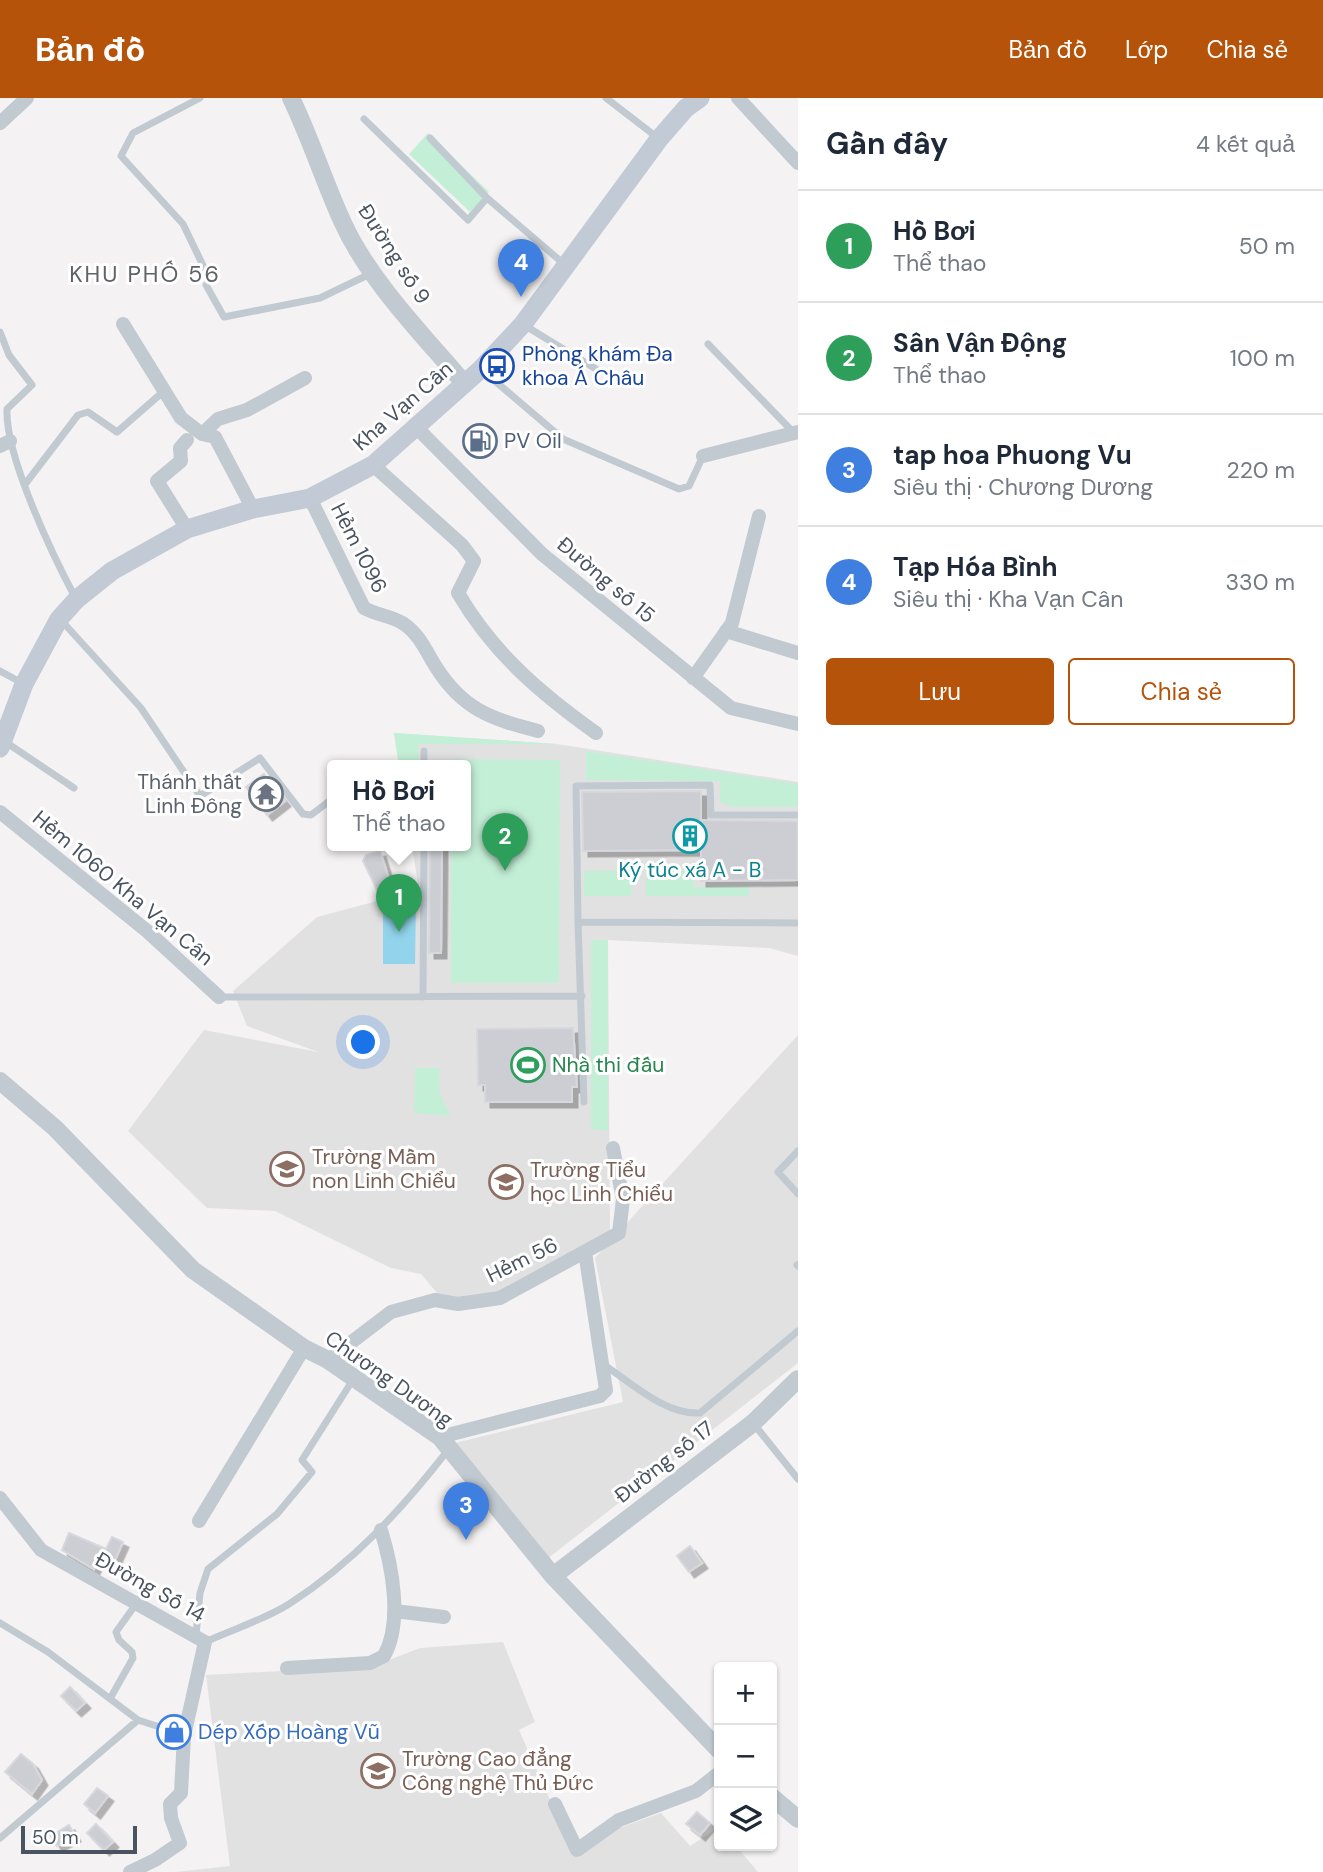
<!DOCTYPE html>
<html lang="vi">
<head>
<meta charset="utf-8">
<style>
  :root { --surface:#fff; --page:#f6f6f7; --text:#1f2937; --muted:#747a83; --line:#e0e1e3; --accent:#b45309 }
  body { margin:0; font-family:"DM Sans",sans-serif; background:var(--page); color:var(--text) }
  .controls { position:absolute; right:21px; bottom:21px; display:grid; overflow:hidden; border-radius:7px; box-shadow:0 2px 5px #0004 }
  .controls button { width:63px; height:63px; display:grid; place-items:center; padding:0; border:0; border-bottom:2px solid var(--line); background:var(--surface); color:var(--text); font:35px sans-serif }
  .scale { position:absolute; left:21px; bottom:18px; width:116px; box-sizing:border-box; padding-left:7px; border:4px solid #4a5460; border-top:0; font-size:19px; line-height:24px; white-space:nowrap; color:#4a5460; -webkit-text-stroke:5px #fff; paint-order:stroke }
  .you { position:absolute; left:364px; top:945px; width:24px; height:24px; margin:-18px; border:5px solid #fff; border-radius:50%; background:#1a73e8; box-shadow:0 0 0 10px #1a73e833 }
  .badge { display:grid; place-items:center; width:46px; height:46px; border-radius:50%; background:var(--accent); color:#fff; font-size:23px; font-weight:700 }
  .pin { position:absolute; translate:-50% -58px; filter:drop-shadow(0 2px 4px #0008) }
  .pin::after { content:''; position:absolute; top:37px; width:24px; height:21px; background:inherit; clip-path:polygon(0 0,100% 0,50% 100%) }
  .popup { position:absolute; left:327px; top:662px; width:144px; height:91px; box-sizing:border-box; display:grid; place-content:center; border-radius:7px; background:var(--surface); filter:drop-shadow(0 2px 5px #0005); font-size:23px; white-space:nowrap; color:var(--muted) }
  .popup b { font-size:26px; color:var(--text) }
  .popup::after { content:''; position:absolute; left:50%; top:100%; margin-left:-14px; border:14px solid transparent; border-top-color:var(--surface) }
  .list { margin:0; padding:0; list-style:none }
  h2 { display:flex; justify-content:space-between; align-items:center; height:91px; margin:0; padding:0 28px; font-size:30px }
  h2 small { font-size:23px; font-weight:400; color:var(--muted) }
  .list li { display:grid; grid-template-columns:46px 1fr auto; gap:21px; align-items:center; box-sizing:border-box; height:112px; padding:0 28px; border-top:2px solid var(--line) }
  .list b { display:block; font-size:26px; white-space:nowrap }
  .list p { margin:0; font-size:23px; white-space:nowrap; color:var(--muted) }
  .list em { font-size:23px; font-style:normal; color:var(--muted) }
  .actions { display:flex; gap:14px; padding:21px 28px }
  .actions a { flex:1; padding:16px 0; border:2px solid var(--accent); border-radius:7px; text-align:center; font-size:24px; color:var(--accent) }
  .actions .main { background:var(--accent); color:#fff }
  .icon { flex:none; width:38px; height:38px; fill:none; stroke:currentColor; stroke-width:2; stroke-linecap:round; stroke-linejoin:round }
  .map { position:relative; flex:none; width:798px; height:1774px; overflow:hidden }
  header { display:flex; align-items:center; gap:42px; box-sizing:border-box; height:98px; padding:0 35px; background:var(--accent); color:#fff }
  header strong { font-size:33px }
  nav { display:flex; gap:38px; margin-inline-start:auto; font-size:24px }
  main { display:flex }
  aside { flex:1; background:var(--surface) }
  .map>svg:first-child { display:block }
  .education { fill:#e2e1e1 }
  .green { fill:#c4efd7 }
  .water { fill:#92d4eb }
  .building { fill:#ccced4; stroke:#d7d8dd; stroke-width:2; filter:url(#shadow) }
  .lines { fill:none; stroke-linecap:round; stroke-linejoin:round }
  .service { stroke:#c1c9d1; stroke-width:7 }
  .minor { stroke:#c1c9d1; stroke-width:14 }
  .tertiary { stroke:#c1c9d1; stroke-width:18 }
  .secondary { stroke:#c1cad5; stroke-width:19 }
  .labels { text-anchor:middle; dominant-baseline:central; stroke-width:6; stroke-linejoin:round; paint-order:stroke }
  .street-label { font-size:21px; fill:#4a5460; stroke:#fff }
  .transit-label { font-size:21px; fill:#164399; stroke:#fff; text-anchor:start }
  .service-label { font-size:21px; fill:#4e5e75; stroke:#fff; text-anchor:start }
  .worship-label { font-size:21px; fill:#5b616d; stroke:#fff; text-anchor:end }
  .culture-label { font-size:21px; fill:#0d838f; stroke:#fff }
  .leisure-label { font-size:21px; fill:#27864d; stroke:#fff; text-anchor:start }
  .education-label { font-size:21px; fill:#785e54; stroke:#fff; text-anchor:start }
  .shop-label { font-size:21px; fill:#366cbe; stroke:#fff; text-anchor:start }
  .neighbourhood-label { font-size:23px; letter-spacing:2px; fill:#5f6267; stroke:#fff }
</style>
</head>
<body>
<header>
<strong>Bản đồ</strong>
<nav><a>Bản đồ</a><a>Lớp</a><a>Chia sẻ</a></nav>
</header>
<main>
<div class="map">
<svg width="798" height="1774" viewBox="0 0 798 1774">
  <defs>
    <filter id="shadow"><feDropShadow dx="5.5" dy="5.5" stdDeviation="0" flood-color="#0004"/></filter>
  </defs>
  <rect width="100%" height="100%" fill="#f4f2f2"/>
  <path class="education" d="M394 635 557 646 798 684V858L769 850 608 842 610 1136 497 1196 456 1202 437 1195 421 1176 391 1170 275 1113 207 1110 128 1033 204 932 318 954 247 928 233 893 317 819 419 792 412 748H466V668H399Z
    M798 937V1265L547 1461 455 1345 623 1304 595 1160Z
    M503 1544 535 1624 519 1632 573 1754 619 1730 661 1715 690 1748 718 1730 719 1748H736L758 1774H176L230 1768 206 1577 374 1568 420 1550Z"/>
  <path class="green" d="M428 35 489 94 470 114 409 56Z
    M394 635 557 646H418V668H399Z
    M586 653 798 686V709H732L720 704V683L586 682Z
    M452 661 560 662 559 885H451V748H466V668H452Z
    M584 773H631V798H584Z
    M646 773H694V789H749V798H646Z
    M591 842H608V1033L591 1031Z
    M415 970H439L440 997 451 1018 414 1015Z"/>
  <path class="water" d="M383 803H416L415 866H383Z"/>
  <path class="building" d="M264 676 285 703 267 717 246 689Z
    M701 693V722L798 723V782L701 783V752L583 753 582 694Z
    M430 748H442L441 855H429Z
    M380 753 394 797 381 800 363 763 366 757Z
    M573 930 577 989H572V1004H485V987H478L477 931Z
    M69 1435 106 1451 112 1439 123 1444 112 1469 98 1462 94 1471 62 1452Z
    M690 1448 702 1465 689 1474 677 1458Z
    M70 1589 85 1605 76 1613 61 1598Z
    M21 1656 33 1666 42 1682 32 1696 5 1674Z
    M97 1690 108 1698 95 1715 84 1706Z
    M697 1714 710 1725 700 1737 686 1726Z
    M96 1726 113 1744 104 1752 87 1735Z
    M69 1727 75 1738 57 1748 51 1738Z"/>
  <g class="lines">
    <path class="service" d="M200 0 133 35 121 58 183 126 210 182 206 187 224 219 320 200 372 175
      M606 0 658 40
      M364 21 468 122 487 100 564 166
      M430 40 487 100
      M524 227 596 271
      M0 234 9 257 32 287 7 311C5 358 53 458 76 501
      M708 246 794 335
      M482 272 563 341 679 391 689 388 703 358
      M26 385 78 317 88 314 117 334 164 293
      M60 521 141 610 200 698 260 660 303 716 311 717 332 701
      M0 573 24 586
      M4 643 74 690
      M424 668V653
      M798 717H711L710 687 576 688 578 824 798 825
      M578 824 584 1004
      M219 899 582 898
      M423 899 424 748
      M798 1053 778 1074 798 1096
      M797 1167 798 1168
      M604 1267C632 1285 665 1317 700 1315L798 1233
      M753 1325 798 1381
      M0 1525 48 1554 138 1622 184 1637
      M196 1537 200 1495 208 1471 277 1416 312 1374 302 1362 354 1280
      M205 1544C233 1531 264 1522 289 1506 353 1465 402 1411 448 1352
      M111 1599 133 1560 132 1554 119 1542 116 1534 136 1506
      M0 1740 138 1622"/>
    <path class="minor" d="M738 0 798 65
      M0 25 27 0
      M123 226 181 320 202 336 215 339 253 411
      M415 328 542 456 731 610 798 626
      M202 336 218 321 247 312 305 280
      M0 348 10 343
      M703 358 798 334
      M373 367 462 447 474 463 458 495C493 555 540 595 596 635
      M310 400 364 510C376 517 393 518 404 526 419 536 426 553 436 569 463 612 492 621 538 633
      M187 431 157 383 181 363 180 350 187 342
      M726 533 798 555
      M693 580 732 525 759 418
      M0 714 147 833 219 899
      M328 1262 391 1214 435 1202 458 1206 500 1200 619 1135 623 1101 613 1050
      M440 1339 600 1298 606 1292 585 1154
      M0 1400 41 1452 205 1544 184 1638 181 1695 170 1706 171 1720 180 1745 155 1762 130 1774
      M199 1423 304 1250
      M395 1513 444 1519
      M287 1570 370 1565 384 1558C403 1524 392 1468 381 1432
      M555 1706 577 1752 619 1722 696 1693 719 1675"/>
    <path class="tertiary" d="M291 0C311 41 324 84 343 125 369 182 423 237 463 284
      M0 983 55 1030 193 1172 304 1250 328 1262 440 1339 553 1478 719 1652
      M553 1478 753 1325 798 1281
      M772 1699 798 1721"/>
    <path class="secondary" d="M0 650 24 586 59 521 77 501 112 473 187 431 253 411 310 400 373 367 481 271 523 226 659 41 686 10 700 0"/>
  </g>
  <defs>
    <g id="bus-ring" transform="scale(1.75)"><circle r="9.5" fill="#fff" stroke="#1a4fb4" stroke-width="1.5"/><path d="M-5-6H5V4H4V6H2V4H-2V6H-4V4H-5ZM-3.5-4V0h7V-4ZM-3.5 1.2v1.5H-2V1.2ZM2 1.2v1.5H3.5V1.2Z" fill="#1a4fb4"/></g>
    <g id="fuel-ring" transform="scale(1.75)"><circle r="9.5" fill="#fff" stroke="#5c6f8a" stroke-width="1.5"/><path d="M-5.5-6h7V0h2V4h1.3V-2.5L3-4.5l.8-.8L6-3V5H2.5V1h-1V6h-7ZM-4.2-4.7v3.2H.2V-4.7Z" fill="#5c6f8a"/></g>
    <g id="temple-ring" transform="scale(1.75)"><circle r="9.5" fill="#fff" stroke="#6b7280" stroke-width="1.5"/><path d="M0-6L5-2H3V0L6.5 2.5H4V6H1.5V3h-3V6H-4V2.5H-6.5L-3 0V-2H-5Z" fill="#6b7280"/></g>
    <g id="building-ring" transform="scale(1.75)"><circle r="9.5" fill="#fff" stroke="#0f9aa8" stroke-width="1.5"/><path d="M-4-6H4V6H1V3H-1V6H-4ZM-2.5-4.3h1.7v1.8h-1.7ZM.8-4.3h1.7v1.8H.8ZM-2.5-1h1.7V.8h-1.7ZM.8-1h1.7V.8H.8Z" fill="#0f9aa8"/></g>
    <g id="stadium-ring" transform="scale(1.75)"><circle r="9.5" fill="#fff" stroke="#2e9e5b" stroke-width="1.5"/><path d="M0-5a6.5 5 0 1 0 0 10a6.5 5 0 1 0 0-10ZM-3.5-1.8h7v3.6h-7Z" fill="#2e9e5b"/></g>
    <g id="school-ring" transform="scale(1.75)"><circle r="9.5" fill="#fff" stroke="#8d6e63" stroke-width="1.5"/><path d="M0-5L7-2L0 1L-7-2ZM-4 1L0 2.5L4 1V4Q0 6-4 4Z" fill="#8d6e63"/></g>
    <g id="shop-ring" transform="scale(1.75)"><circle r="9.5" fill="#fff" stroke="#3f7fe0" stroke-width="1.5"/><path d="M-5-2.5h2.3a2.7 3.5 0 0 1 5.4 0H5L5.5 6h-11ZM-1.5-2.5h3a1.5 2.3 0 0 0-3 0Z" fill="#3f7fe0"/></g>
    <g id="university-ring" transform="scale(1.75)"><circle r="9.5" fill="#fff" stroke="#8d6e63" stroke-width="1.5"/><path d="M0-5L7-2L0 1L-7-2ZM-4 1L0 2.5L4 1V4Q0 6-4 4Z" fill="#8d6e63"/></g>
  </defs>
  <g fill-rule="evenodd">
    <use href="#bus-ring" x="497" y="268"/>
    <use href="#fuel-ring" x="480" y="343"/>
    <use href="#temple-ring" x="266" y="696"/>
    <use href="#building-ring" x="690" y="738"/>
    <use href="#stadium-ring" x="528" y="967"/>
    <use href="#school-ring" x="287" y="1071"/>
    <use href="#school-ring" x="506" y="1084"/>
    <use href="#shop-ring" x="174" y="1634"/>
    <use href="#university-ring" x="378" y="1673"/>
  </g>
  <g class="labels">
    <g class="street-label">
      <text transform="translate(394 156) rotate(57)">Đường số 9</text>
      <text transform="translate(403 308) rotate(-41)">Kha Vạn Cân</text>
      <text transform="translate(359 450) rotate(63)">Hẻm 1096</text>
      <text transform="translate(606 482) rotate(40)">Đường số 15</text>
      <text transform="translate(123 790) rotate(40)">Hẻm 1060 Kha Vạn Cân</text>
      <text transform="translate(522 1162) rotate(-26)">Hẻm 56</text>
      <text transform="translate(389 1281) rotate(35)">Chương Dương</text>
      <text transform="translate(664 1364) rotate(-38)">Đường số 17</text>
      <text transform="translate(150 1489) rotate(29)">Đường Số 14</text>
    </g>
    <g class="transit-label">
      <text x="522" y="256">Phòng khám Đa<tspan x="522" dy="24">khoa Á Châu</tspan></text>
    </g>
    <g class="service-label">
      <text x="504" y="343">PV Oil</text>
    </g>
    <g class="worship-label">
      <text x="242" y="684">Thánh thất<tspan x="242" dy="24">Linh Đông</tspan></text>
    </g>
    <g class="culture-label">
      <text x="690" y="772">Ký túc xá A - B</text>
    </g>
    <g class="leisure-label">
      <text x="552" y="967">Nhà thi đấu</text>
    </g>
    <g class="education-label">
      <text x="312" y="1059">Trường Mầm<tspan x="312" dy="24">non Linh Chiểu</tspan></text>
      <text x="530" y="1072">Trường Tiểu<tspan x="530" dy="24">học Linh Chiểu</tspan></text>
      <text x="402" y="1661">Trường Cao đẳng<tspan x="402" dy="24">Công nghệ Thủ Đức</tspan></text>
    </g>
    <g class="shop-label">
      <text x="198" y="1634">Dép Xốp Hoàng Vũ</text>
    </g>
    <g class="neighbourhood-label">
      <text x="145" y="176">KHU PHỐ 56</text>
    </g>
  </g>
</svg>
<div class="controls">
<button>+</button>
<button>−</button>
<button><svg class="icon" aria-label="layers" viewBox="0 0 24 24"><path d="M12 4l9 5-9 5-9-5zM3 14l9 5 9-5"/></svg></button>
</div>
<div class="scale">50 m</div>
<div class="you"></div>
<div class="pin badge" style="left:399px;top:834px;background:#2e9e5b">1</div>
<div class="popup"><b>Hồ Bơi</b>Thể thao</div>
<div class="pin badge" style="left:505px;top:773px;background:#2e9e5b">2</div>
<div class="pin badge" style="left:466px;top:1442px;background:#3f7fe0">3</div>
<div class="pin badge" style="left:521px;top:199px;background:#3f7fe0">4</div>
</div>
<aside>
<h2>Gần đây<small>4 kết quả</small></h2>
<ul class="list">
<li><span class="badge" style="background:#2e9e5b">1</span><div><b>Hồ Bơi</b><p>Thể thao</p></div><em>50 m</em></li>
<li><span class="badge" style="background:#2e9e5b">2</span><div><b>Sân Vận Động</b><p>Thể thao</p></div><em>100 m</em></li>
<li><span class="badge" style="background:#3f7fe0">3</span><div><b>tap hoa Phuong Vu</b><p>Siêu thị · Chương Dương</p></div><em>220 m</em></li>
<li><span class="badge" style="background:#3f7fe0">4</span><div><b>Tạp Hóa Bình</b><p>Siêu thị · Kha Vạn Cân</p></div><em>330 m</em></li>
</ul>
<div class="actions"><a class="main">Lưu</a><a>Chia sẻ</a></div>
</aside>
</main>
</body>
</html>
